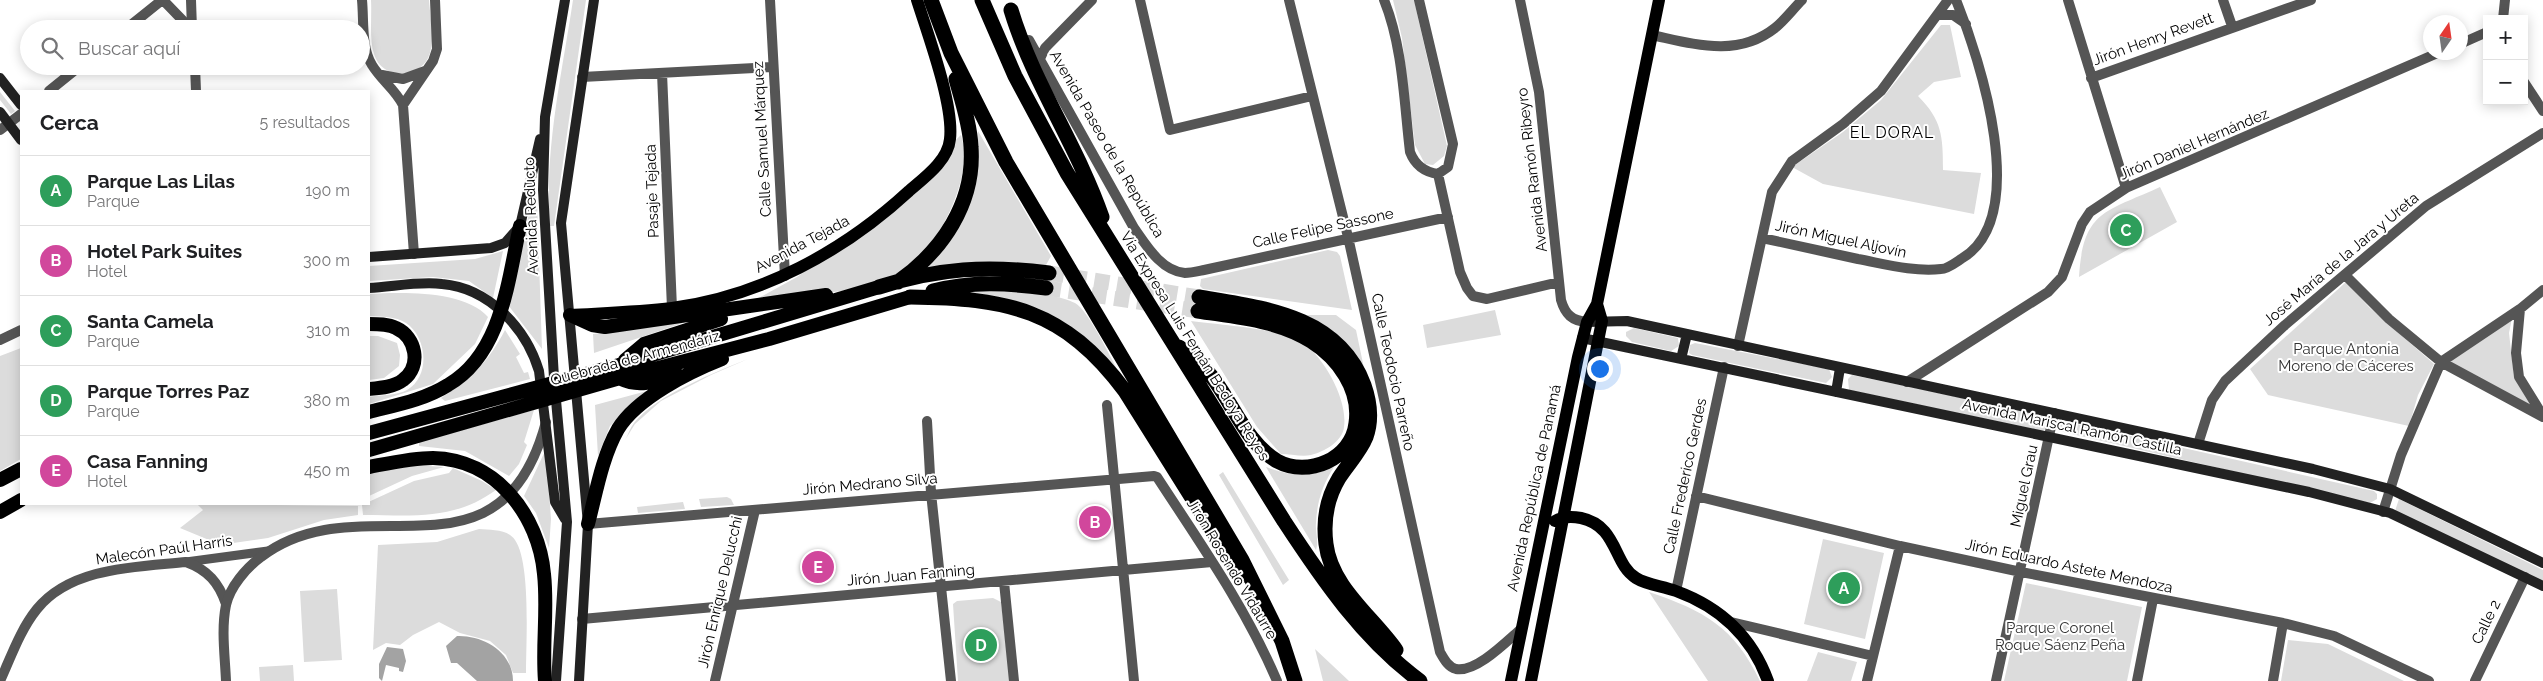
<!DOCTYPE html>
<html lang="es">
<head>
<meta charset="utf-8">
<style>
  :root { --surface:#fff; --page:#f6f6f6; --text:#202124; --muted:#757577; --line:#e0e0e0; --accent:#000 }
  body { margin:0; font-family:Raleway,sans-serif; background:var(--page); color:var(--text) }
  .controls { position:absolute; right:15px; top:15px; display:grid; overflow:hidden; border-radius:0px; box-shadow:0 2px 12px #0003 }
  .controls button { width:45px; height:45px; display:grid; place-items:center; padding:0; border:0; border-bottom:1px solid var(--line); background:var(--surface); color:var(--text); font:25px sans-serif }
  .compass { position:absolute; left:2423px; top:15px; width:45px; height:45px; border-radius:50%; background:var(--surface); box-shadow:0 2px 12px #0003; rotate:13deg }
  .you { position:absolute; left:1599px; top:368px; width:18px; height:18px; margin:-12px; border:4px solid #fff; border-radius:50%; background:#1a73e8; box-shadow:0 0 0 8px #1a73e833 }
  .badge { display:grid; place-items:center; width:32px; height:32px; border-radius:50%; background:var(--accent); color:#fff; font-size:16px; font-weight:700 }
  .pin { position:absolute; translate:-50% -50%; border:2px solid #fff; box-shadow:0 1px 5px #0006 }
  .list { margin:0; padding:0; list-style:none }
  h2 { display:flex; justify-content:space-between; align-items:center; height:65px; margin:0; padding:0 20px; font-size:21px }
  h2 small { font-size:16px; font-weight:400; color:var(--muted) }
  .list li { display:grid; grid-template-columns:32px 1fr auto; gap:15px; align-items:center; box-sizing:border-box; height:70px; padding:0 20px; border-top:1px solid var(--line) }
  .list b { display:block; font-size:19px; white-space:nowrap }
  .list p { margin:0; font-size:16px; white-space:nowrap; color:var(--muted) }
  .list em { font-size:16px; font-style:normal; color:var(--muted) }
  .icon { flex:none; width:28px; height:28px; fill:none; stroke:currentColor; stroke-width:2; stroke-linecap:round; stroke-linejoin:round }
  .map { position:relative; flex:none; width:2543px; height:681px; overflow:hidden }
  .search { position:absolute; background:var(--surface); box-shadow:0 2px 12px #0003; left:20px; top:20px; width:350px; height:55px; display:flex; align-items:center; gap:12px; box-sizing:border-box; padding:0 18px; border-radius:28px; color:var(--muted); font-size:19px }
  .panel { position:absolute; background:var(--surface); box-shadow:0 2px 12px #0003; left:20px; top:90px; width:350px; height:415px; border-radius:0px }
  .map>svg:first-child { display:block }
  .green { fill:#dcdcdc }
  .water { fill:#a3a3a3 }
  .lines { fill:none; stroke-linecap:round; stroke-linejoin:round }
  .motorway-tunnel { stroke:#d9d9d9; stroke-width:15; stroke-dasharray:15 8; stroke-linecap:butt }
  .pedestrian { stroke:#555; stroke-width:9 }
  .minor { stroke:#555; stroke-width:10 }
  .tertiary { stroke:#555; stroke-width:10 }
  .secondary { stroke:#222; stroke-width:10 }
  .primary { stroke:#000; stroke-width:12 }
  .trunk { stroke:#000; stroke-width:14 }
  .motorway { stroke:#000; stroke-width:15 }
  .labels { text-anchor:middle; dominant-baseline:central; stroke-width:4; stroke-linejoin:round; paint-order:stroke }
  .street-label { font-size:15px; fill:#000; stroke:#fff }
  .park-label { font-size:15px; fill:#333; stroke:#fff }
  .neighbourhood-label { font-size:16px; letter-spacing:1px; fill:#000; stroke:#fff }
</style>
</head>
<body>
<div class="map">
<svg width="2543" height="681" viewBox="0 0 2543 681">
  <rect width="100%" height="100%" fill="#fff"/>
  <path class="green" d="M371 0H429C430 17 436 42 428 58 417 80 381 79 374 54 369 39 372 16 371 0Z
    M573 0H586L554 226H550C544 150 562 74 573 0Z
    M1393 0H1414L1447 146 1444 156 1433 165 1425 164 1415 145 1402 38Z
    M1941 25H1950L1961 77 1934 82 1918 96C1942 120 1943 136 1943 170L1981 173 1974 214 1823 184 1792 167 1843 132 1881 100Z
    M0 92 15 111 11 114 0 100Z
    M978 131 1051 256 1046 265 919 272 973 182Z
    M961 135C968 158 962 182 953 204 938 241 909 275 870 286 855 290 839 291 825 293 798 297 772 301 746 305L797 277 835 249 916 178Z
    M2160 187 2177 222 2079 277C2083 210 2106 212 2160 187Z
    M534 192 537 200 542 349 508 305Z
    M1328 250 1337 252 1340 256 1352 310 1203 289 1200 286 1201 279Z
    M503 251 493 298 469 281 433 277 369 281V266L475 259Z
    M2346 282 2369 307 2434 364 2418 395 2409 426 2268 395 2250 369Z
    M992 288C1013 290 1058 294 1075 303 1088 310 1110 356 1118 371L1069 328 948 291Z
    M369 294C401 292 465 290 488 317L475 344 433 384 369 404V397C380 395 398 395 407 390 431 376 427 337 406 323 395 316 382 317 369 316Z
    M1495 310 1501 335 1427 348 1423 325Z
    M1307 315H1336L1356 330 1365 373 1345 343Z
    M2512 318 2509 333 2514 377 2536 409 2446 361Z
    M1191 321C1219 325 1281 328 1303 343 1325 358 1348 401 1344 427 1343 441 1324 452 1311 455 1302 457 1290 454 1281 454L1257 427Z
    M686 322 594 353 593 334Z
    M1634 328 1678 338 1679 346 1671 351 1632 342 1626 336V332Z
    M505 330 520 354 516 357 524 373 528 372 530 379 445 401 441 398C470 380 489 361 505 330Z
    M369 336H378L397 343 400 355 399 366 384 378 369 380Z
    M1695 343 1829 369 1832 377 1826 383 1692 355 1689 353 1690 345Z
    M21 348V459L0 471V356Z
    M748 359 711 375 661 401 635 424 625 440C628 435 630 428 634 423 656 395 716 372 748 359Z
    M1852 375 2044 415 2048 417 2046 429 2042 431 1849 390 1848 379Z
    M658 388 627 410 610 426 598 456 595 405Z
    M534 410 524 442 527 445 519 464 509 476 465 451 419 446V442Z
    M2059 420 2374 491 2377 494V499L2370 503 2059 431 2056 429Z
    M546 449 551 519 549 548 536 513 524 496Z
    M414 465 444 467 412 476 369 496V473Z
    M1266 467C1290 476 1310 478 1334 467 1323 484 1317 501 1316 523 1315 532 1319 540 1316 550Z
    M453 468 482 481 496 490C453 521 413 515 363 515L362 505 414 481 449 473Z
    M1223 472 1289 580 1283 585 1219 475Z
    M727 497 731 499 734 505 701 507 699 499Z
    M2399 499 2543 570V583L2395 511Z
    M683 502 685 509 638 513 637 507Z
    M197 504 358 506V515L324 520 268 538 212 546 209 540 180 528 203 510Z
    M479 529C491 530 508 529 515 540 531 563 526 643 526 673H513L506 655 490 641 460 633 439 622 413 635 400 645 386 643 373 650 378 545 437 542Z
    M1823 539 1884 553 1865 639 1804 624Z
    M2026 583 2142 607 2127 681H2004Z
    M337 589 342 660 304 662 300 591Z
    M1649 592C1705 611 1734 627 1760 681H1708Z
    M993 598 1001 602 1010 681H958L953 604 957 601Z
    M2288 640 2328 644 2404 681H2281Z
    M1315 649 1349 681H1323Z
    M1818 652 1857 662 1851 681H1807Z
    M293 665 294 681H260L259 667Z"/>
  <path class="water" d="M457 636C483 635 513 652 513 681H477L457 663H451L446 646Z
    M387 647 403 649 406 661 403 672 399 671V668L386 665 382 681 379 678V664Z"/>
  <g class="lines">
    <path class="motorway-tunnel" d="M1049 273 1199 297
      M1046 288 1198 311"/>
    <path class="pedestrian" d="M186 562 268 551"/>
    <path class="minor" d="M163 0 191 29
      M362 0C364 20 361 48 372 65 381 80 395 89 403 105L414 254
      M770 0 785 276
      M1140 0 1170 130 1312 96
      M1289 0 1348 237 1440 652C1444 659 1448 667 1456 669 1476 673 1507 641 1521 629
      M1384 0C1403 47 1404 102 1410 152 1415 165 1424 172 1438 174L1448 167 1453 144 1419 0
      M1520 0 1539 92 1561 300C1565 314 1572 321 1587 322
      M2068 0 2126 188
      M2223 0 2232 26
      M1938 15H1953L1966 24
      M2503 19 2505 0
      M126 29 162 0
      M1652 35C1694 44 1737 58 1775 28 1785 20 1793 9 1802 0
      M1029 40 1134 228C1146 245 1161 271 1185 273 1191 273 1199 271 1204 270L1448 217
      M2460 44 2487 32
      M1039 61 1045 48 1092 0
      M662 73 672 308
      M382 75 403 79 425 71
      M582 77 772 67
      M2091 78 2311 0
      M2524 82 2543 111
      M49 91 80 66
      M403 105 433 61 437 49 435 0
      M0 130 21 114
      M1438 174 1460 272 1467 288 1473 296 1487 299 1559 282
      M1762 238C1794 245 1826 252 1858 259 1885 264 1913 272 1941 269 1947 269 1955 263 1961 259 2032 218 1980 59 1956 0
      M2345 275 2389 319 2441 362 2543 417
      M2520 309 2516 353 2519 377 2543 416
      M0 340 21 330
      M1738 346 1772 192 1792 161 1843 124 1881 91 1948 0
      M1907 382 2048 292 2062 277 2082 224 2090 212 2126 188 2440 52
      M1107 405 1134 681
      M927 421 931 493 951 681
      M2198 444 2212 400 2225 381 2285 325 2426 206 2543 133
      M1696 496 1900 546 2021 572 2283 623 2334 636 2429 681
      M2383 512 2401 455 2441 362 2520 309 2543 290
      M588 524 1154 476 1157 477C1200 543 1246 608 1277 681
      M1004 582 1014 681
      M1676 591 1724 367
      M582 619 1212 562
      M1731 622 1873 656
      M0 681C11 657 20 630 37 609 71 567 136 567 186 562 208 570 219 583 226 604
      M715 681 755 510
      M1867 681 1900 546
      M1996 681 2054 413
      M2137 681 2153 599
      M2273 681 2283 623
      M2475 681 2525 577"/>
    <path class="tertiary" d="M191 0 192 29
      M195 66 196 91
      M226 681C225 656 221 630 226 605 230 587 246 568 261 557 361 480 500 595 546 422"/>
    <path class="secondary" d="M0 78 21 105
      M0 112 21 140
      M369 257 491 248 505 243 520 226 540 139
      M369 288C392 287 418 281 442 284 489 288 526 328 539 371L555 502 565 519
      M1587 322 1627 321 2313 469 2390 489 2543 563
      M1582 338 2309 492 2390 513 2543 586
      M1681 359 1687 334
      M1836 392 1840 368
      M556 681 567 522 554 378 543 190 545 117 565 0
      M579 681 588 524 561 223 594 0"/>
    <path class="primary" d="M570 315C604 313 638 312 672 308 761 296 843 252 909 191 924 178 948 161 950 139 954 105 928 35 917 0
      M1555 521C1563 516 1571 516 1581 518 1618 526 1613 564 1636 578 1647 585 1663 586 1676 591 1720 607 1752 637 1768 681
      M1511 681 1578 357 1587 322 1597 304 1659 0
      M1531 681 1602 321 1597 304"/>
    <path class="trunk" d="M570 315 592 325 605 327 826 295
      M369 324C378 324 388 324 396 328 416 337 422 366 403 380 394 387 380 388 369 389
      M625 360 644 344 721 319
      M621 379C640 388 657 381 677 374
      M369 412C396 405 424 400 448 385 502 354 508 280 520 226
      M369 433 619 365 879 287
      M369 450 620 378 769 339 910 297
      M369 467C390 463 412 458 433 458 496 459 539 516 544 574 548 610 542 645 545 681
      M0 480 21 469
      M0 512 21 500
      M588 524C596 493 602 457 618 429 637 398 689 372 722 359"/>
    <path class="motorway" d="M931 0 951 53 1006 162 1242 560 1282 641 1295 681
      M982 0 1015 76 1067 173 1284 521C1322 579 1363 639 1420 681
      M1011 10C1033 83 1077 145 1102 217
      M898 282C942 251 975 203 971 147 970 124 962 101 956 79
      M879 287C939 268 987 265 1049 273
      M933 291C971 281 1008 283 1046 288
      M910 297C1007 298 1064 309 1125 391L1241 576
      M1199 297C1263 308 1338 315 1364 385 1370 402 1372 420 1366 437 1360 452 1348 464 1339 478 1327 498 1323 521 1326 544 1331 587 1373 617 1396 650
      M1179 347C1192 357 1205 367 1215 381 1234 407 1248 444 1277 461 1308 478 1352 459 1356 423 1361 389 1338 358 1311 341 1278 320 1236 317 1198 311"/>
  </g>
  <g class="labels">
    <g class="street-label">
      <text transform="translate(2153 39) rotate(-20)">Jirón Henry Revett</text>
      <text transform="translate(762 139) rotate(-93)">Calle Samuel Márquez</text>
      <text transform="translate(1107 144) rotate(60)">Avenida Paseo de la República</text>
      <text transform="translate(2194 144) rotate(-23)">Jirón Daniel Hernández</text>
      <text transform="translate(1532 170) rotate(-97)">Avenida Ramón Ribeyro</text>
      <text transform="translate(652 191) rotate(-92)">Pasaje Tejada</text>
      <text transform="translate(531 216) rotate(-92)">Avenida Reducto</text>
      <text transform="translate(1323 228) rotate(-12)">Calle Felipe Sassone</text>
      <text transform="translate(1841 239) rotate(12)">Jirón Miguel Aljovín</text>
      <text transform="translate(802 244) rotate(-28)">Avenida Tejada</text>
      <text transform="translate(2341 259) rotate(-40)">José María de la Jara y Ureta</text>
      <text transform="translate(1195 346) rotate(58)">Vía Expresa Luis Fernán Bedoya Reyes</text>
      <text transform="translate(635 358) rotate(-15)">Quebrada de Armendáriz</text>
      <text transform="translate(1393 372) rotate(78)">Calle Teodocio Parreño</text>
      <text transform="translate(2072 427) rotate(12)">Avenida Mariscal Ramón Castilla</text>
      <text transform="translate(1685 476) rotate(-78)">Calle Frederico Gerdes</text>
      <text transform="translate(870 484) rotate(-5)">Jirón Medrano Silva</text>
      <text transform="translate(2024 486) rotate(-78)">Miguel Grau</text>
      <text transform="translate(1534 488) rotate(-78)">Avenida República de Panamá</text>
      <text transform="translate(164 550) rotate(-8)">Malecón Paúl Harris</text>
      <text transform="translate(2069 566) rotate(12)">Jirón Eduardo Astete Mendoza</text>
      <text transform="translate(1232 569) rotate(59)">Jirón Rosendo Vidaurre</text>
      <text transform="translate(911 575) rotate(-5)">Jirón Juan Fanning</text>
      <text transform="translate(720 592) rotate(-77)">Jirón Enrique Delucchi</text>
      <text transform="translate(2486 622) rotate(-64)">Calle 2</text>
    </g>
    <g class="park-label">
      <text x="2346" y="349">Parque Antonia<tspan x="2346" dy="17">Moreno de Cáceres</tspan></text>
      <text x="2060" y="628">Parque Coronel<tspan x="2060" dy="17">Roque Sáenz Peña</tspan></text>
    </g>
    <g class="neighbourhood-label">
      <text x="1892" y="132">EL DORAL</text>
    </g>
  </g>
</svg>
<div class="controls">
<button>+</button>
<button>−</button>
</div>
<svg class="compass" viewBox="-18 -18 36 36"><path d="M0-13l5 13h-10z" fill="#e53935"/><path d="M0 13l5-13h-10z" fill="#757577"/></svg>
<div class="you"></div>
<div class="pin badge" style="left:1844px;top:588px;background:#2e9e5b">A</div>
<div class="pin badge" style="left:1095px;top:522px;background:#d1479c">B</div>
<div class="pin badge" style="left:2126px;top:230px;background:#2e9e5b">C</div>
<div class="pin badge" style="left:981px;top:645px;background:#2e9e5b">D</div>
<div class="pin badge" style="left:818px;top:567px;background:#d1479c">E</div>
<div class="search"><svg class="icon" aria-label="search" viewBox="0 0 24 24"><circle cx="10" cy="10" r="6"/><path d="M15 15l6 6"/></svg>Buscar aquí</div>
<section class="panel">
<h2>Cerca<small>5 resultados</small></h2>
<ul class="list">
<li><span class="badge" style="background:#2e9e5b">A</span><div><b>Parque Las Lilas</b><p>Parque</p></div><em>190 m</em></li>
<li><span class="badge" style="background:#d1479c">B</span><div><b>Hotel Park Suites</b><p>Hotel</p></div><em>300 m</em></li>
<li><span class="badge" style="background:#2e9e5b">C</span><div><b>Santa Camela</b><p>Parque</p></div><em>310 m</em></li>
<li><span class="badge" style="background:#2e9e5b">D</span><div><b>Parque Torres Paz</b><p>Parque</p></div><em>380 m</em></li>
<li><span class="badge" style="background:#d1479c">E</span><div><b>Casa Fanning</b><p>Hotel</p></div><em>450 m</em></li>
</ul>
</section>
</div>
</body>
</html>
